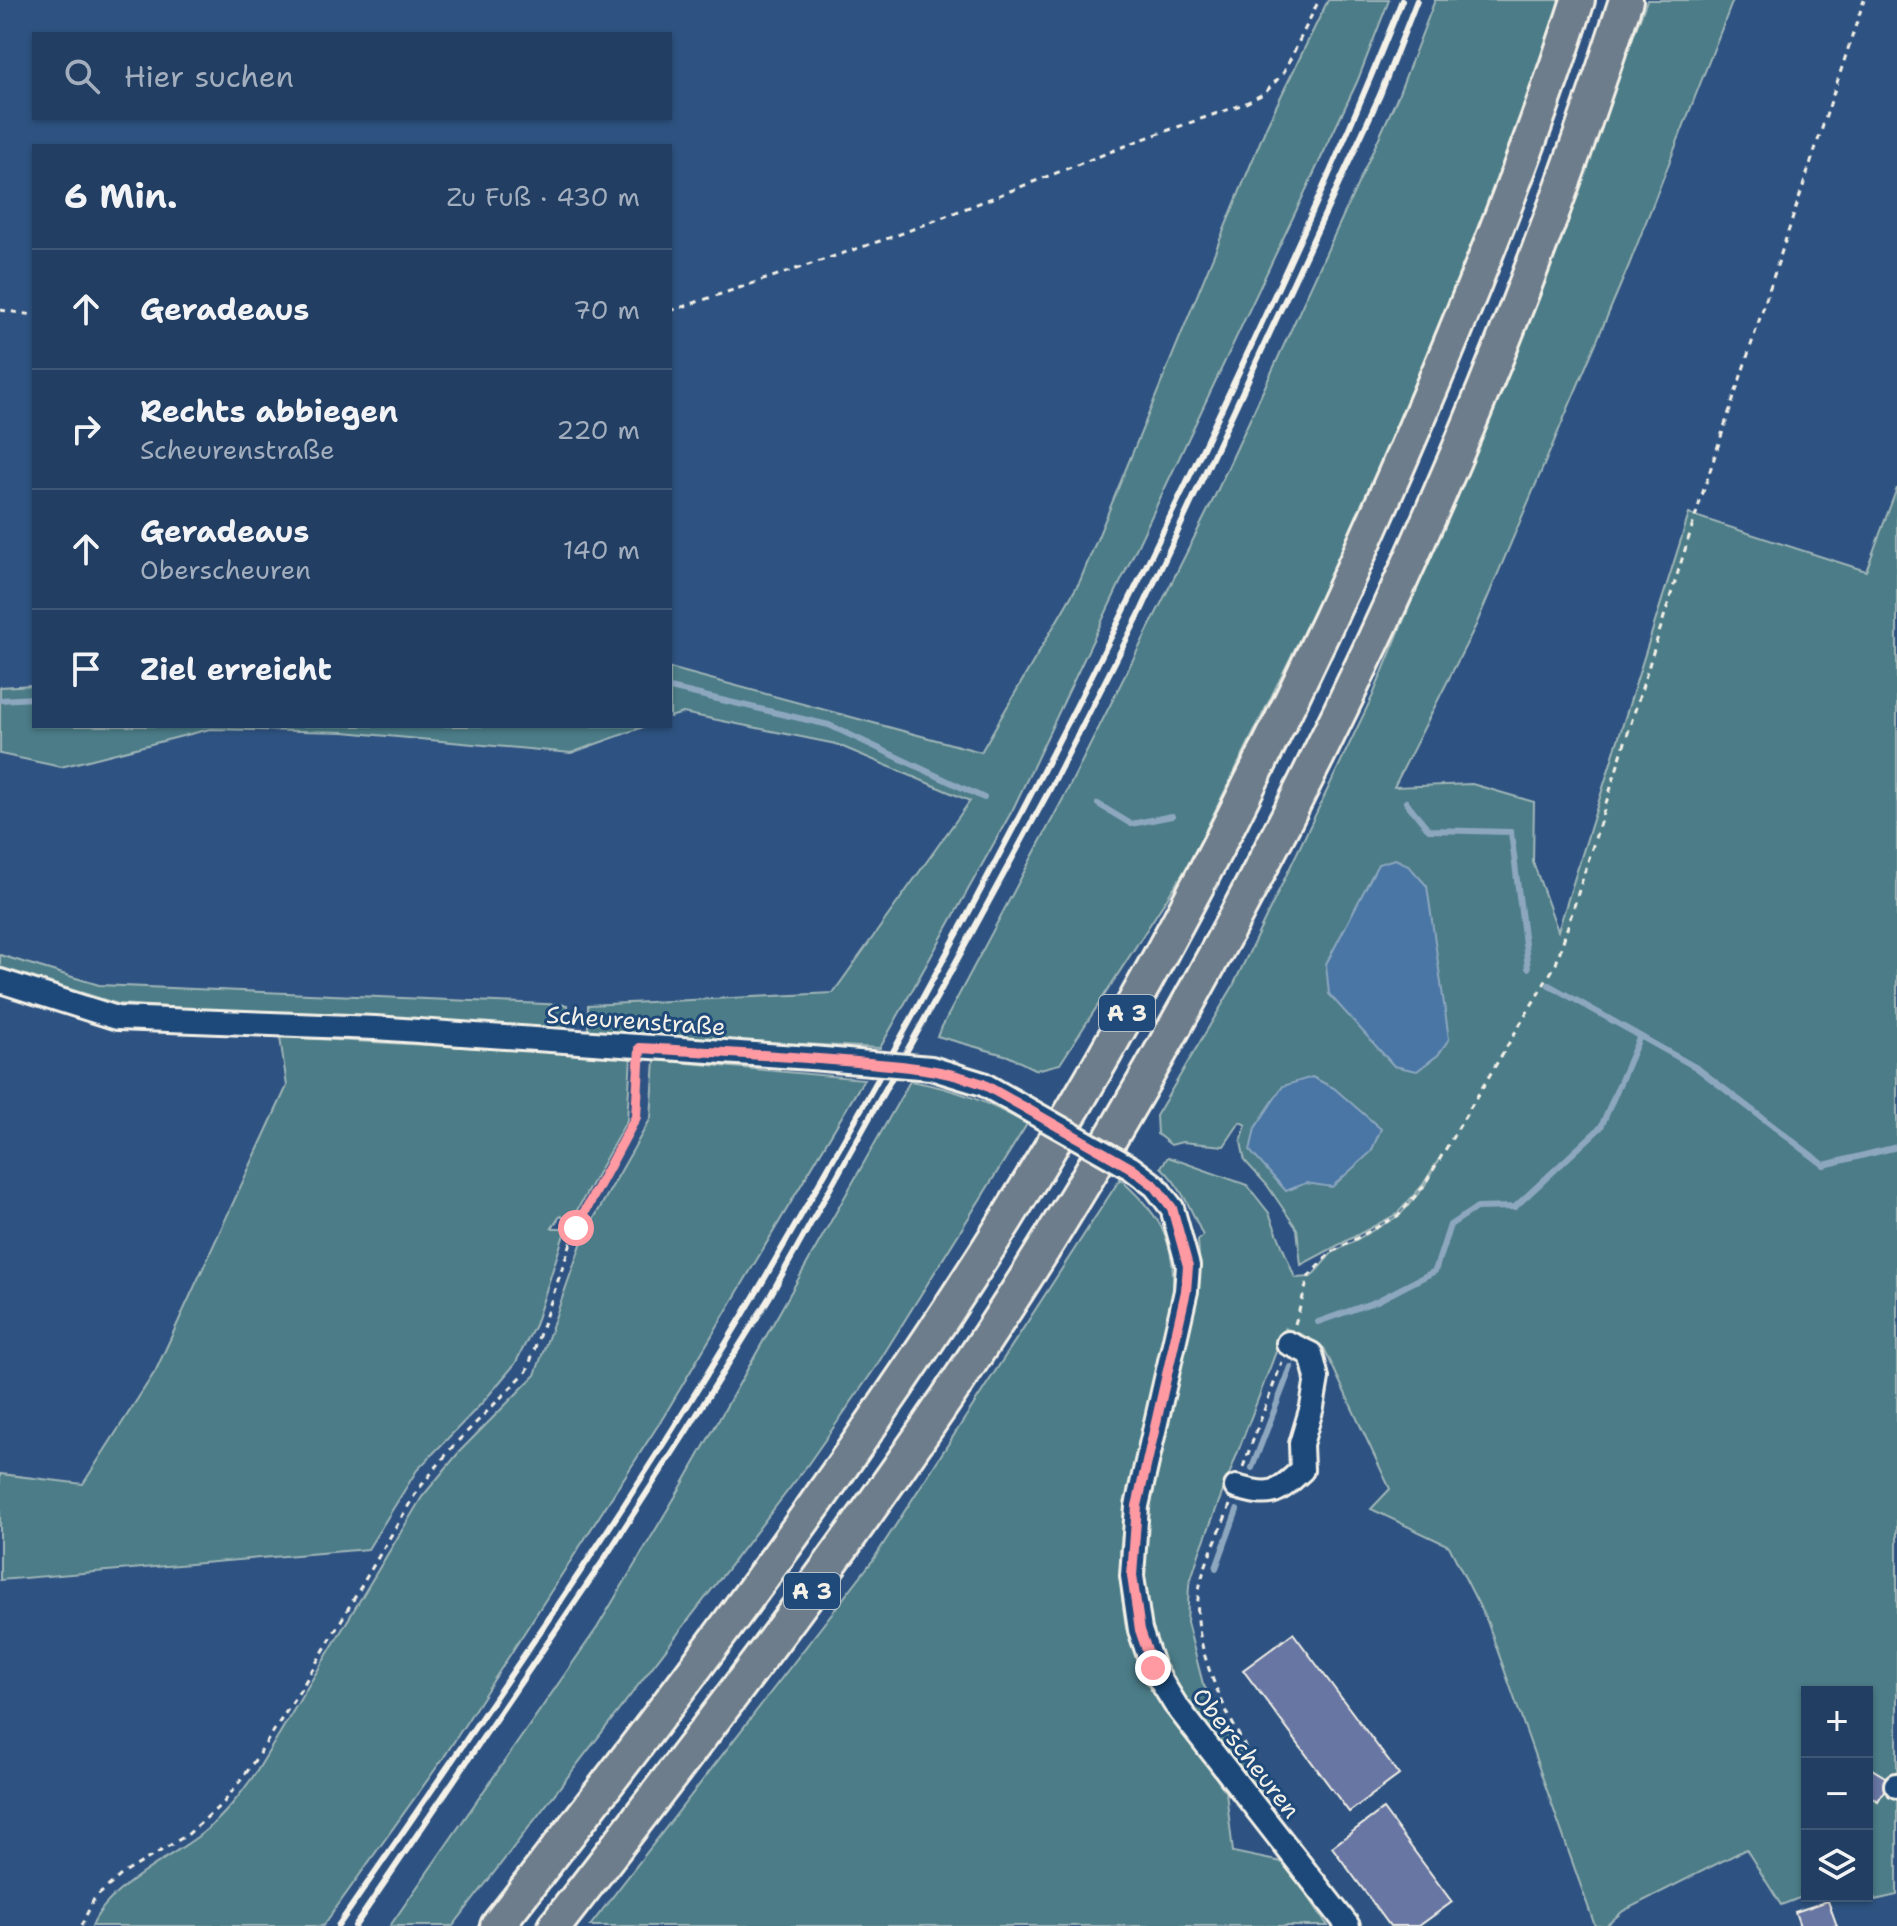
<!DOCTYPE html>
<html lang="de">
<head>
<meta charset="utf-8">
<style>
  :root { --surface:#223e62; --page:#2a4568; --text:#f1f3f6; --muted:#a2aebe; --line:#3f5777 }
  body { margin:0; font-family:"Shantell Sans",sans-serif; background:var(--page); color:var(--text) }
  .controls { position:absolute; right:24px; bottom:24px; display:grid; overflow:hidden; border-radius:0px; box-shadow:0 2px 6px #0004 }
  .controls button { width:72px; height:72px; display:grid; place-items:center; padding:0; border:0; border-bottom:2px solid var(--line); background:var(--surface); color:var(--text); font:40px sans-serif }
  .stop { position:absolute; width:24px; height:24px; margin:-18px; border:6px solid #ff9aa2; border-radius:50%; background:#fff }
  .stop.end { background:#ff9aa2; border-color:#fff; box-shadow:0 2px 8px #0008 }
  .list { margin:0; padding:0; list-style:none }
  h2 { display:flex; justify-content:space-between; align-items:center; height:104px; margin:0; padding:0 32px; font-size:34px }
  h2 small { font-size:26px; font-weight:400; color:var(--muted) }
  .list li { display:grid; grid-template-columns:52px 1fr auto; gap:24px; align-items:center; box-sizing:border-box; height:120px; padding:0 32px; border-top:2px solid var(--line) }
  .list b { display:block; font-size:30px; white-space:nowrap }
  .list p { margin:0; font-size:26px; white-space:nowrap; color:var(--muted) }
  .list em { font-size:26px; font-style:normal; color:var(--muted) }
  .icon { flex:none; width:44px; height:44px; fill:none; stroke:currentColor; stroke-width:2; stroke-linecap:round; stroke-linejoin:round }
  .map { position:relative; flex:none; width:1897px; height:1926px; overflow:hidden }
  .search { position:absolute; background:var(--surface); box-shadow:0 2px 6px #0004; left:32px; top:32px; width:640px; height:88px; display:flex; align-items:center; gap:20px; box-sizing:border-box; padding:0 28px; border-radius:0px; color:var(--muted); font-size:30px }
  .panel { position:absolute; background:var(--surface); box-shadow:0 2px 6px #0004; left:32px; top:144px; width:640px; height:584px; border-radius:0px }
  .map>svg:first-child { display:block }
  .green { fill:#4c7c87; stroke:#a0b6b8; stroke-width:2 }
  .water { fill:#4976a4; stroke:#8da7bf; stroke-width:2 }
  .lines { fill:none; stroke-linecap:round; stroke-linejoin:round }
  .stream { stroke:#8da7bf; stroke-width:6 }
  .building { fill:#6876a3; stroke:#f4f1e8; stroke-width:2 }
  .minor-casing { stroke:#f4f1e8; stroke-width:28 }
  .highway-casing { stroke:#f4f1e8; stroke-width:38 }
  .path { stroke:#f4f1e8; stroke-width:3; stroke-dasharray:6 6; stroke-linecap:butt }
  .minor { stroke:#1f4a7a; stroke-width:22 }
  .highway { stroke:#6d7d8c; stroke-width:32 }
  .rail { stroke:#f4f1e8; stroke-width:6 }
  .minor-bridge-casing { stroke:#f4f1e8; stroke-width:28; stroke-linecap:butt }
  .minor-bridge { stroke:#1f4a7a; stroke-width:22 }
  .route { stroke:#ff9aa2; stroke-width:10 }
  .labels { text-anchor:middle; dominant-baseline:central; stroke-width:6; stroke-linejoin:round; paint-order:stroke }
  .shield { fill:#1f4a7a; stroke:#b4bfc7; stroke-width:2 }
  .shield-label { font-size:22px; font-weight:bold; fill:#f4f1e8 }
  .street-label { font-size:24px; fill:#f4f1e8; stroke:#1f4a7a }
</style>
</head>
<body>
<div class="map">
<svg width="1897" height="1926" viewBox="0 0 1897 1926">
  <rect width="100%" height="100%" fill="#2e5382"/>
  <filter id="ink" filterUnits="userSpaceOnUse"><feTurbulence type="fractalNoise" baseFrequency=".0125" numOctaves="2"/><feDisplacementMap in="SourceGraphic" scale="16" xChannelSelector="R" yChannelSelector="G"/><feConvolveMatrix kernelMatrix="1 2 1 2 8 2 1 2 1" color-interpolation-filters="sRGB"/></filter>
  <g filter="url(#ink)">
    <path class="green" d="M1328 0H1389L1357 82 1013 809 880 1048 588 1033V1005L833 993 970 801 836 744 683 713 670 717V668L981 752 1080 581 1267 125Z
      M1435 0H1562L1505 181 1441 334 1337 563 1189 864 1060 1064 1036 1070 1008 1056 937 1036 1065 795 1213 500 1398 96Z
      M1647 0H1733L1629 265 1476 625 1394 787 1472 784 1534 802 1533 862 1558 931 1689 514 1866 571 1897 488V1895L1875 1900 1869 1871H1867V1692H1807V1895L1781 1905 1746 1849 1623 1911 1606 1926H1595L1487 1621 1449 1546 1371 1509 1390 1489 1324 1348 1285 1328 1199 1554 1189 1585 1187 1622 1203 1684 1259 1783 1263 1794 1259 1799C1215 1741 1158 1681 1146 1608 1142 1585 1142 1563 1143 1540L1197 1295 1200 1271 1198 1240 1203 1236C1192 1211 1181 1186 1161 1167L1168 1157 1247 1185 1269 1213 1295 1278 1311 1277 1331 1254 1400 1215 1424 1187 1439 1159 1422 1186 1397 1214 1301 1265 1297 1229 1267 1185 1245 1161 1241 1142 1246 1125 1240 1122 1224 1146 1182 1142 1171 1145 1157 1134 1156 1116 1232 988 1373 695 1527 320Z
      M34 685V726H646L571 753 344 732 210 729 61 767 0 754V687Z
      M0 955 99 985 567 1005 565 1032 118 1004 0 967Z
      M280 1037 631 1056 627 1120 571 1221 560 1216 552 1228H566L535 1325 515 1364 483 1402 417 1470 368 1549 0 1580V1474L83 1484 156 1370 287 1086Z
      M655 1060 864 1079 664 1416 444 1757 323 1926H92C107 1888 168 1859 200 1835 224 1817 240 1795 257 1771L422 1497 460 1451 535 1375 584 1236 651 1118Z
      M910 1081C957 1089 985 1101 1027 1124L875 1368 806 1467 453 1926H390L597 1628 681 1487Z
      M1120 1179C1166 1221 1177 1244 1172 1306L1125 1511 1120 1551 1121 1590 1126 1628 1138 1663 1157 1696 1226 1792 1233 1852 1286 1863 1328 1926H590L873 1560Z"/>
    <path class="water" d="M1395 859 1408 865 1427 886 1449 1039 1438 1055 1417 1071 1394 1066 1329 994 1326 964 1378 864Z
      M1312 1077 1334 1088 1381 1129 1371 1152 1332 1187 1306 1183 1286 1191 1250 1151 1255 1128 1283 1086Z"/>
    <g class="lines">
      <path class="stream" d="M670 688 829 725 984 798
        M0 700 34 698
        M1406 802 1429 830 1511 832 1528 968
        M1098 804 1131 824 1172 816
        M1549 985 1697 1068 1824 1165 1897 1147
        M1318 1322 1377 1301 1435 1271 1450 1225 1476 1208 1515 1207 1601 1127 1640 1036
        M1252 1468 1291 1367
        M1216 1568 1237 1510"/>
    </g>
    <path class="building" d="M1293 1633 1399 1775 1349 1812 1243 1670Z
      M1867 1766 1890 1780 1878 1801 1867 1794Z
      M1383 1809 1452 1902 1419 1926H1390L1332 1847Z
      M1828 1901 1837 1926H1800L1795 1912Z"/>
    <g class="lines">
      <g class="minor-casing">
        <path id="minor" d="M0 981 117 1018 375 1028 811 1058
          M1172 1208 1188 1266 1186 1291 1137 1506 1132 1576 1140 1630 1153 1668 1175 1704 1348 1926
          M1236 1487C1271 1497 1275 1495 1302 1470L1301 1444 1312 1407 1317 1378 1311 1354 1288 1343
          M1896 1785 1897 1786"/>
      </g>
      <g class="highway-casing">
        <path id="highway" d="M497 1926C676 1697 852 1466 1006 1220 1163 968 1298 701 1415 427 1475 287 1532 145 1578 0
          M555 1926C728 1703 901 1480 1050 1239 1289 851 1486 434 1626 0"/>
      </g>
      <path class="path" d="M0 310 34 315
        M670 311 895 236 1143 139 1244 104 1265 93 1284 72 1319 0
        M1295 1324 1309 1276 1330 1253 1399 1215 1423 1187 1556 964 1702 495 1864 0
        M1243 1467 1282 1362
        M1230 1505C1221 1530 1206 1559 1200 1585 1186 1651 1236 1729 1266 1785
        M81 1926 94 1899 121 1875 187 1835 224 1802 249 1769 301 1689 417 1491 454 1445 527 1371 576 1228 636 1117 639 1068"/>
      <use href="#minor" class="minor"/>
      <use href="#highway" class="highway"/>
      <path class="rail" d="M338 1926C482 1717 630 1507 759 1288 923 1007 1075 719 1214 425 1280 285 1345 144 1402 0
        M355 1926 601 1564 686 1432 769 1298 938 995 1050 789 1141 611 1380 95 1417 0"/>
      <g class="minor-bridge-casing">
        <path id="minor-bridge" d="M811 1058 931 1068 983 1084 1131 1168 1155 1186 1172 1208"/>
      </g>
      <use href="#minor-bridge" class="minor-bridge"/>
    </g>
  </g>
  <g class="lines" filter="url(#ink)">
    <path class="route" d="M576 1228 636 1117 640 1048C708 1052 776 1055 844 1061 892 1065 937 1067 983 1084L1131 1168 1155 1186 1172 1208 1188 1266 1186 1291 1137 1506 1132 1576 1140 1630 1153 1668"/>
  </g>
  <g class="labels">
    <g class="shield">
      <rect x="1099" y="995" width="56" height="36" rx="6"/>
      <rect x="784" y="1573" width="56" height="36" rx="6"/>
    </g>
    <g class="shield-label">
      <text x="1127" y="1013">A 3</text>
      <text x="812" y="1591">A 3</text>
    </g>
    <g class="street-label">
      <text transform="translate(636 1021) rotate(4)">Scheurenstraße</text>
      <text transform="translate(1246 1753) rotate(52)">Oberscheuren</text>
    </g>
  </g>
</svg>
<div class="controls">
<button>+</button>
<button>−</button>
<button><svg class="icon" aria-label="layers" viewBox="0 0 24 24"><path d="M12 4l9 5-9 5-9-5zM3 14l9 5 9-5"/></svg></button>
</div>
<div class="stop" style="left:576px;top:1228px"></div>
<div class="stop end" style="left:1153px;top:1668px"></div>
<div class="search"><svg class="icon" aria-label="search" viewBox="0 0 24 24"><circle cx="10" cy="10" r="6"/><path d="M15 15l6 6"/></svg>Hier suchen</div>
<section class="panel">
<h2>6 Min.<small>Zu Fuß · 430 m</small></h2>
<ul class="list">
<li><svg class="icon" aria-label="ahead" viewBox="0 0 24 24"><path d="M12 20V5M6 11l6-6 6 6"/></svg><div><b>Geradeaus</b></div><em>70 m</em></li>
<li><svg class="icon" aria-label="right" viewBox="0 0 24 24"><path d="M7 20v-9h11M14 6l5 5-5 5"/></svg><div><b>Rechts abbiegen</b><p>Scheurenstraße</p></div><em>220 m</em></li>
<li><svg class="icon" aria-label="ahead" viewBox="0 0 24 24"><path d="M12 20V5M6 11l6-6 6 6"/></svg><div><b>Geradeaus</b><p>Oberscheuren</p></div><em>140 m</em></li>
<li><svg class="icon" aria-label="arrive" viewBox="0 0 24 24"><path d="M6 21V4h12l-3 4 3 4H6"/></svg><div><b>Ziel erreicht</b></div></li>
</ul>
</section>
</div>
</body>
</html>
